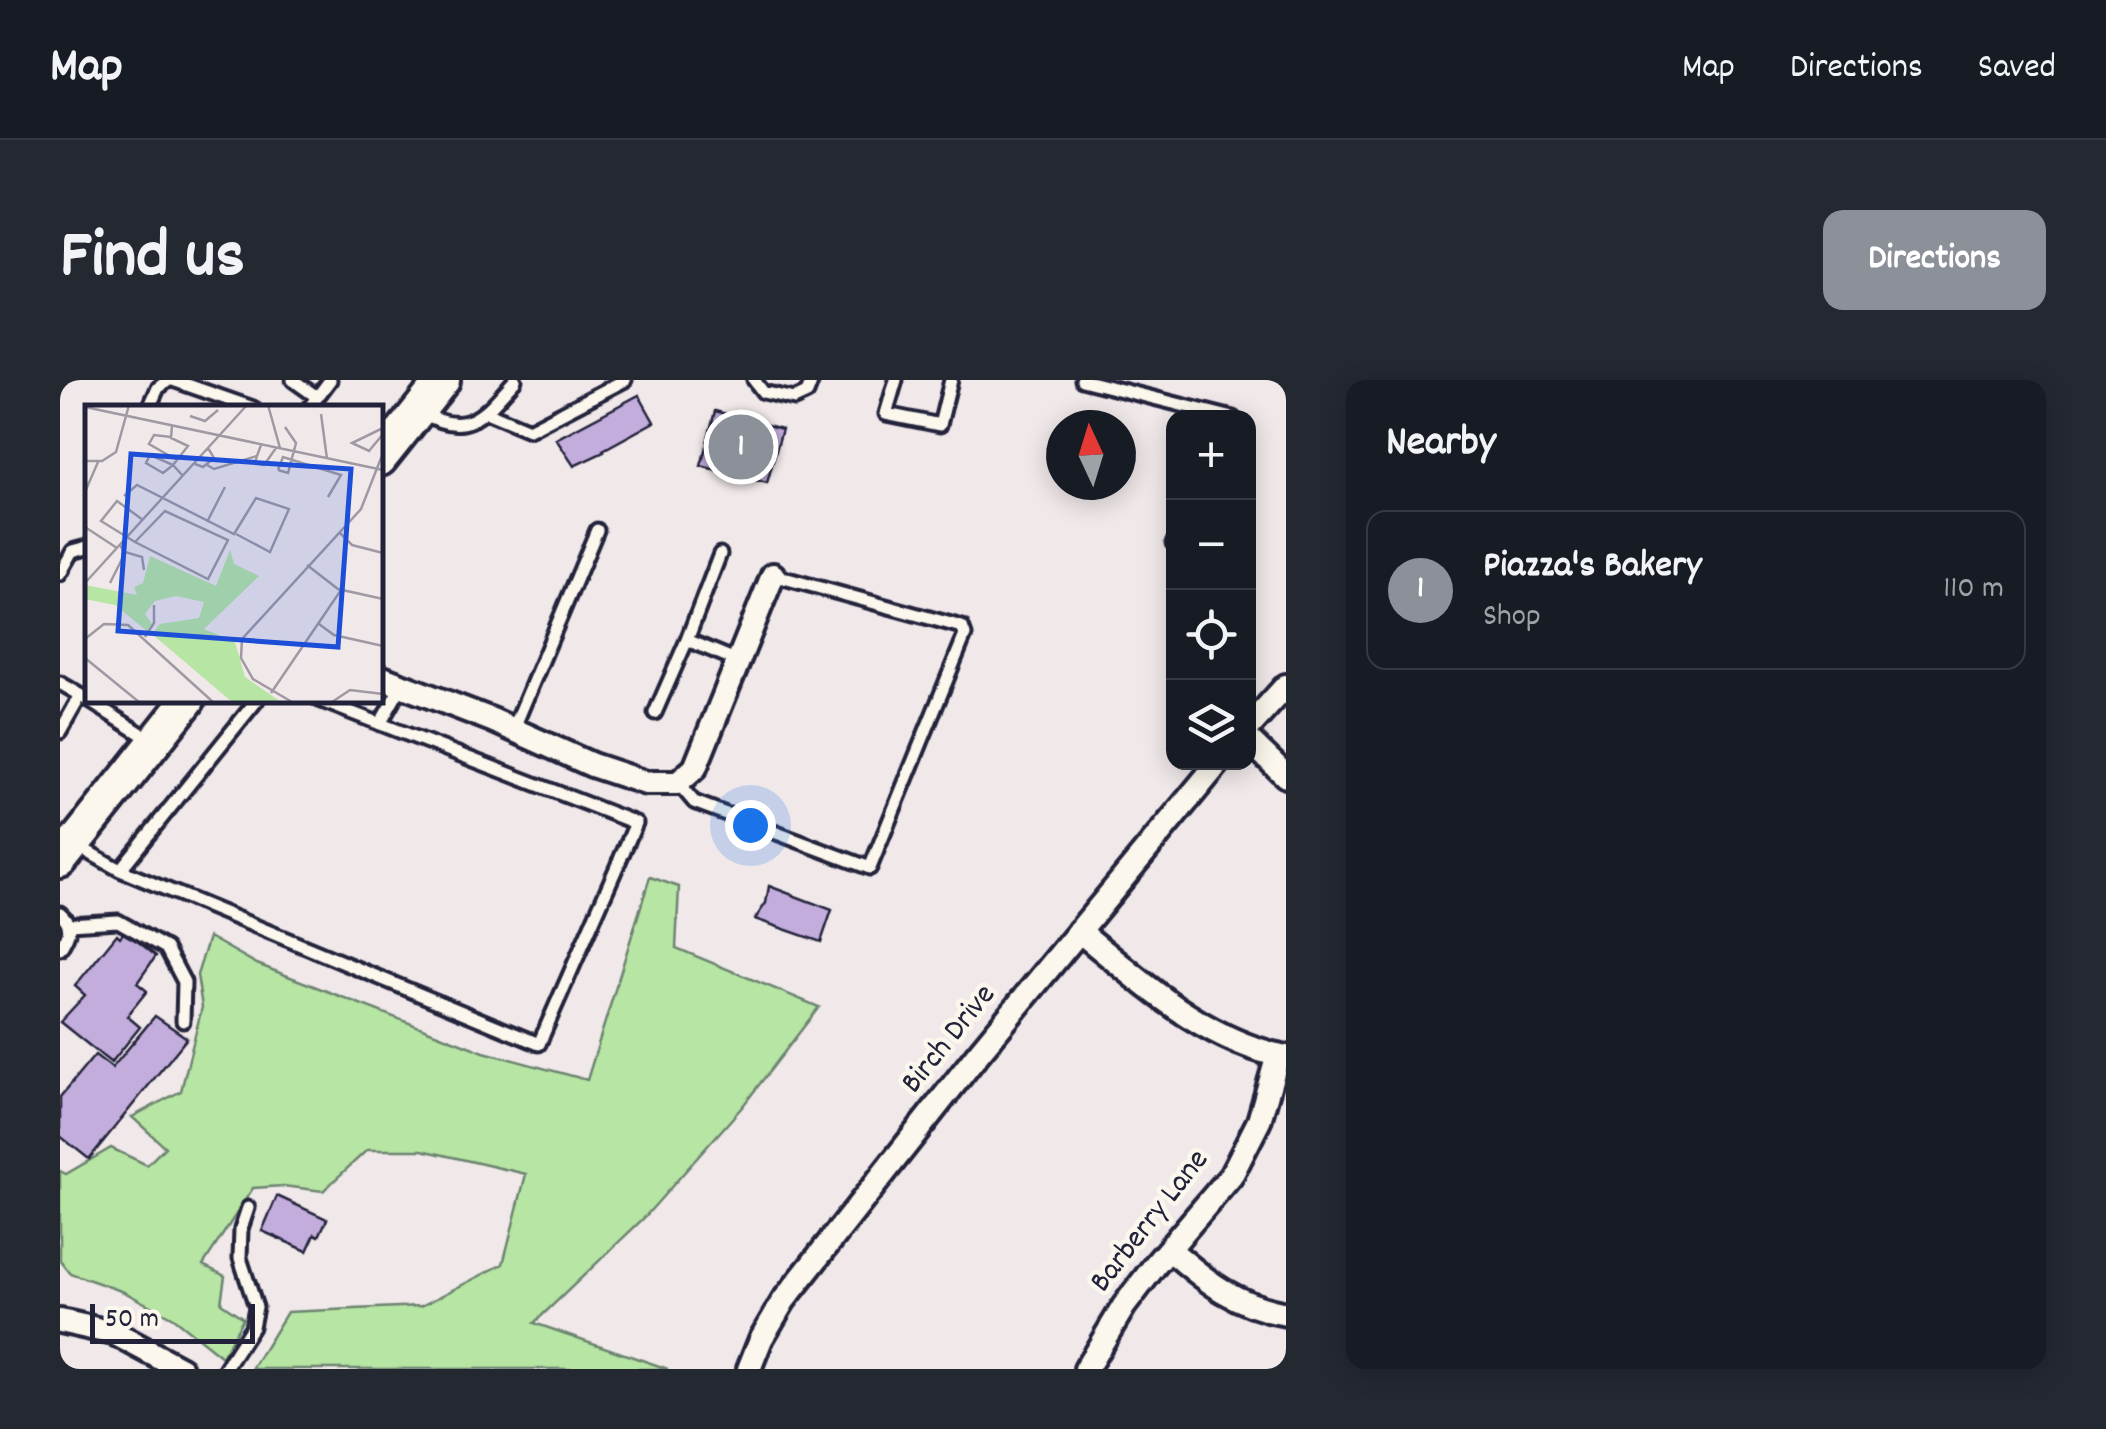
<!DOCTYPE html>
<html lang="en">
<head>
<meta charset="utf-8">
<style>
  :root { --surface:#171b24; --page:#242831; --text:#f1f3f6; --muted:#9ea1a6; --line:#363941; --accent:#8c9099 }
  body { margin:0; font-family:Dekko,sans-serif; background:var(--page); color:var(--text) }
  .controls { position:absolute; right:30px; top:30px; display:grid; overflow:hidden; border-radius:20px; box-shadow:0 5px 25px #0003 }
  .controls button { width:90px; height:90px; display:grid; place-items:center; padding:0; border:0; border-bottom:2px solid var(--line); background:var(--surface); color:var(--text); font:50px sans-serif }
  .compass { position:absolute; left:986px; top:30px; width:90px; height:90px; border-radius:50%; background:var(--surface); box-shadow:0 5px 25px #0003; rotate:356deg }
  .scale { position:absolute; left:30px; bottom:25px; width:165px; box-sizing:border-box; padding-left:10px; border:5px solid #22223b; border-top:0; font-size:28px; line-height:35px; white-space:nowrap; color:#22223b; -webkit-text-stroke:8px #fbf7ec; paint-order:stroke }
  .you { position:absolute; left:690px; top:445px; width:35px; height:35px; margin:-25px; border:8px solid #fff; border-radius:50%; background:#1a73e8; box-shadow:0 0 0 15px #1a73e833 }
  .badge { display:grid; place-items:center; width:65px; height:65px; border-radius:50%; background:var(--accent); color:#fff; font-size:32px; font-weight:700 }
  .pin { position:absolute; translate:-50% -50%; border:5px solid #fff; box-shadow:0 2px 10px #0006 }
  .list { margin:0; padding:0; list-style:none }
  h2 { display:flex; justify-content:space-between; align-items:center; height:130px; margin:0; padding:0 40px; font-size:42px }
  h2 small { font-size:32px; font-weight:400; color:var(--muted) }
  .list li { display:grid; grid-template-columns:65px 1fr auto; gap:30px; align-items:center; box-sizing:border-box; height:160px; margin:0 20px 20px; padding:0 20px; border:2px solid var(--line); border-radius:20px }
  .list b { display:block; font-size:38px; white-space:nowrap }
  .list p { margin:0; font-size:32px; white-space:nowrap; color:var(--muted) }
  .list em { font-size:32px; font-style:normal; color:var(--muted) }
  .icon { flex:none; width:55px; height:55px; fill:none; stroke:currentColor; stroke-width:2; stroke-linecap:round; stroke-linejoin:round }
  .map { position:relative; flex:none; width:1226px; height:989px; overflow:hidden; border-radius:20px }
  header { display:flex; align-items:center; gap:60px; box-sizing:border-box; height:140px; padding:0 50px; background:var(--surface); border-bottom:2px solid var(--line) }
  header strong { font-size:48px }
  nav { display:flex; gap:55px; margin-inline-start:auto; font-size:35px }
  .intro { display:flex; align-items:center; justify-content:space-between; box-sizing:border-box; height:240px; padding:0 60px }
  h1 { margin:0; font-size:70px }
  .button { padding:25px 45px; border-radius:20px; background:var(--accent); color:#fff; font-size:35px; font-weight:700 }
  main { display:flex; gap:60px; padding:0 60px }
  aside { flex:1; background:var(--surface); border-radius:20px; box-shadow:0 5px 25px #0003 }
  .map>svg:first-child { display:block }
  .green { fill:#b7e5a4; stroke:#6c8470; stroke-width:2.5 }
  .building { fill:#c3addd; stroke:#22223b; stroke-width:2.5 }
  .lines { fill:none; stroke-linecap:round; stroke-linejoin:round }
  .service-casing { stroke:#22223b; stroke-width:19 }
  .minor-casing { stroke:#22223b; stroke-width:30 }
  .secondary-casing { stroke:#22223b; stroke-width:40 }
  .service { stroke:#fbf7ec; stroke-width:11 }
  .minor { stroke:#fbf7ec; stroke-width:22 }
  .secondary { stroke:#fbf7ec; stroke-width:32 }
  .labels { text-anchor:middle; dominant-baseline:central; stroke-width:9; stroke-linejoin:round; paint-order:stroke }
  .street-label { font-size:32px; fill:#22223b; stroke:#fbf7ec }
  .inset-road { fill:none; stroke:#9e99a3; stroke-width:2.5 }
  .view { fill:#1d4ed8; fill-opacity:0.15; stroke:#1d4ed8; stroke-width:5 }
  .inset-edge { fill:none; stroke:#22223b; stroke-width:5 }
</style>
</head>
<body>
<header>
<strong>Map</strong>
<nav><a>Map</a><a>Directions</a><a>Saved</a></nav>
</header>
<div class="intro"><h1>Find us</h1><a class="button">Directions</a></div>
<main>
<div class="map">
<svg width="1226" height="989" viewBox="0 0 1226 989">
  <rect width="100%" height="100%" fill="#f0e8e9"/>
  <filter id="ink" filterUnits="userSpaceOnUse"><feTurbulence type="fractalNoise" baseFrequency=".01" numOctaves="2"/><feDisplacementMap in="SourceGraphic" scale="20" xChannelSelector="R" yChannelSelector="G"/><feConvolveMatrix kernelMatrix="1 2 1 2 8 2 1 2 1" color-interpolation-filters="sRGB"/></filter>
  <g filter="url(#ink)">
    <path class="green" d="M590 497 619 507 616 568 759 627 682 727 583 839 474 943 608 989H192L227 932 361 926 443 884 466 794 362 770H307L263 811 223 806 193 808 143 885 165 896 161 923 183 938 162 977 113 938 64 912 10 893 0 880V791L6 794 51 768 87 785 105 767 72 737 121 711 142 627 137 595 149 557 197 584 424 672 527 700Z"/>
    <path class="building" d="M579 15 594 42 543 70 544 72 514 86 496 59Z
      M655 31 722 49 707 103 641 86Z
      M709 506 772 530 761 562 695 539 706 523Z
      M65 551 96 576 77 603 87 611 67 636 80 647 51 683 0 642 25 615 15 606 57 554 60 557Z
      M95 636 127 658 29 779 0 756V717L35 675 52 688Z
      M217 816 267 839 259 856 255 854 247 871 202 851Z"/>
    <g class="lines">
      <g class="service-casing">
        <path id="service" d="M113 0 193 28
          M233 0 257 17
          M694 0 703 12 734 19 747 13 752 0
          M836 0 826 34 880 45 891 0
          M1022 0 1173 38
          M89 28 98 8 109 0
          M249 28 270 0
          M362 32C408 60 425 33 455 0
          M426 32 469 50 565 0
          M1113 163 1114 162
          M660 174 627 260 678 281
          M0 194 13 171 28 167
          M0 303 24 317
          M28 320 91 360
          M595 333 627 260
          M320 344 342 305
          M453 350 537 150
          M0 352 21 315
          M618 403 634 422 810 488 905 255 902 247 713 195
          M16 465 60 490 479 664 576 443 259 320
          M60 490 197 320
          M0 533C14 545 9 555 0 569
          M9 544 58 541 106 568 124 602 123 641
          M165 989 192 947 196 927 180 878 181 849 188 828"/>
      </g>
      <g class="minor-casing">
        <path id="minor" d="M320 297 432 340 532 385 586 403H618L635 388 713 195
          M1188 348 1226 306
          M1188 359 1226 396
          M1019 551C1082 602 1144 661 1226 677
          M1109 869C1147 902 1175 925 1226 934
          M0 941 54 953 121 989
          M689 989 701 959 724 920 917 675 1159 382
          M1026 989 1064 926 1096 884 1171 796 1199 741 1218 675"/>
      </g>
      <g class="secondary-casing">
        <path id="secondary" d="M320 79 383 0
          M0 481 128 320"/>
      </g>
      <use href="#service" class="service"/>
      <use href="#minor" class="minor"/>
      <use href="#secondary" class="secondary"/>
    </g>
  </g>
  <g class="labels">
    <g class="street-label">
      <text transform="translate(890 660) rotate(-51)">Birch Drive</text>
      <text transform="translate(1091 842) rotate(-52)">Barberry Lane</text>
    </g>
  </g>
  <g transform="translate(25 25)">
    <rect width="298" height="298" fill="#f0e8e9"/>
    <path d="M145 145 149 159 174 171 119 224 150 237 160 272 196 297H147L67 229 75 219 114 213 119 197 91 191 70 196 60 209 67 219 62 226 30 200 0 194V180L52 190 49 182 58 178 65 151 131 181Z" fill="#b7e5a4"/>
    <path class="inset-road" d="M183 0 195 43M0 2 298 65M236 9 242 54M105 11 120 16 133 5M87 21 86 33 103 41 88 60 98 71M298 23 267 38 284 46 298 29M86 32 69 30 64 39 92 55M65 50 70 52 88 60 78 68 61 58ZM172 51 170 58 179 60 191 43M0 56H17L31 47 44 0M110 59 118 62 129 53 123 43M122 60 129 64 172 51 176 40M193 65 198 52 256 70 243 92M193 65 203 68 211 38 200 22M0 87 13 57M39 91 52 80 149 129 171 93 204 104 185 147 151 129M122 117 140 82M0 122 32 143M254 127 267 140 298 148M50 137 80 106 143 135 123 174 50 137 16 116 32 96 58 115M40 147 57 152 59 165M222 160 253 184 298 194M0 178 162 0M25 178 40 148 35 140M234 219 249 230 298 241M60 232 69 218V200M0 234 19 219 43 220 128 297M0 253 54 297M186 288 256 185M207 297 168 274 156 253 157 234 276 104 298 48M247 297 265 285 298 289"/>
    <path class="view" d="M46 49 266 64 253 242 33 226Z"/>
    <rect width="298" height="298" class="inset-edge"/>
  </g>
</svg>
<div class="controls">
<button>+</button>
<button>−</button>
<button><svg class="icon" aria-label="locate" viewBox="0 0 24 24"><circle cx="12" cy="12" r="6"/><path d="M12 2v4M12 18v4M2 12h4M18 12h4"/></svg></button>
<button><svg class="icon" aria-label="layers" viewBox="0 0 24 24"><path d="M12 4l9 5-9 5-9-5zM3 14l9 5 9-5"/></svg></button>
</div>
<svg class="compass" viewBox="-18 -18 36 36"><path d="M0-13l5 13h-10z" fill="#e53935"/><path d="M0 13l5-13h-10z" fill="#9ea1a6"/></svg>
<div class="scale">50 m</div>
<div class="you"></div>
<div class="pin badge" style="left:681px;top:67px">1</div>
</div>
<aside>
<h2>Nearby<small></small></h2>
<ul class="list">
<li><span class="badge">1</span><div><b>Piazza's Bakery</b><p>Shop</p></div><em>110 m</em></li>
</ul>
</aside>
</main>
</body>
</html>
